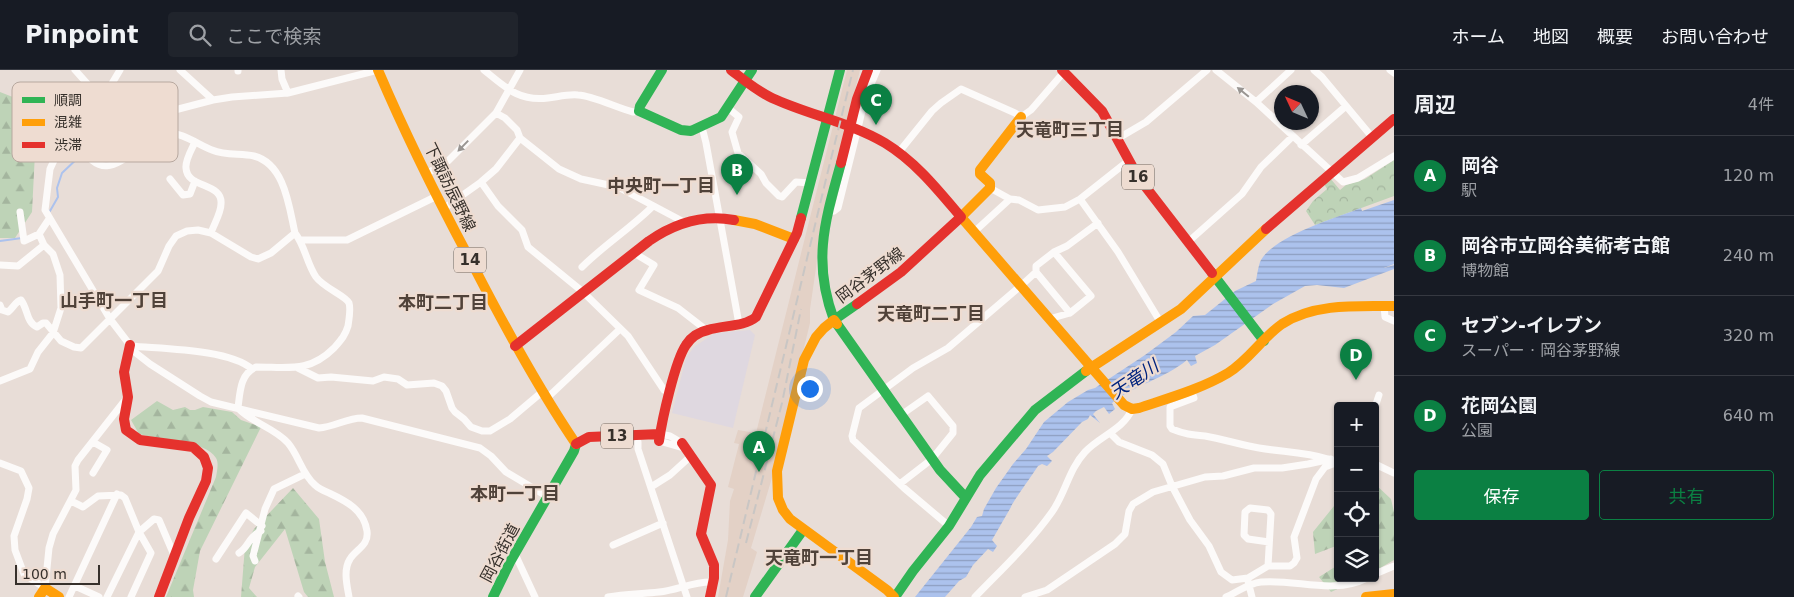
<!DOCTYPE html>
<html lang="ja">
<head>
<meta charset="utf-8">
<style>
  :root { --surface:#171b24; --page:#20242c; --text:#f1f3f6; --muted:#9ea1a6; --line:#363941; --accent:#0b8043 }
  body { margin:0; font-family:"DejaVu Sans","Noto Sans JP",sans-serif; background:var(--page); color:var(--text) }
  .controls { position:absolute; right:15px; bottom:15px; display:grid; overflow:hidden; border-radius:5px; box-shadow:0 1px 4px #0004 }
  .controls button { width:45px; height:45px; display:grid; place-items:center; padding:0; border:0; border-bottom:1px solid var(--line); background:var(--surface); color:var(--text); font:25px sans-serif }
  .compass { position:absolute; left:1274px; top:15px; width:45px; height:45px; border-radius:50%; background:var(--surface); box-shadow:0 1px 4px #0004; rotate:314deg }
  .scale { position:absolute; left:15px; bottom:12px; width:85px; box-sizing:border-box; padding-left:5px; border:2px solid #36302b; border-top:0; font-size:14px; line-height:18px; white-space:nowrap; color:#36302b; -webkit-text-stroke:4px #eedcd1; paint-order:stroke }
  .you { position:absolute; left:809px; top:318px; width:18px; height:18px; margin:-12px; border:4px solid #fff; border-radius:50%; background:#1a73e8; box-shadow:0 0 0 8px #1a73e833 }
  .badge { display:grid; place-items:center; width:32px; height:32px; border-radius:50%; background:var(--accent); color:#fff; font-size:16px; font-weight:700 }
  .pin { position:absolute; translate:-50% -41px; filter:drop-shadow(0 1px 2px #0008) }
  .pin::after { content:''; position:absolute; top:26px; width:18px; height:15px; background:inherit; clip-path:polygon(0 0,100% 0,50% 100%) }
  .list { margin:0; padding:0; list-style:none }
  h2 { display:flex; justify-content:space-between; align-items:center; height:65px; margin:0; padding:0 20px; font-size:21px }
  h2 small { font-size:16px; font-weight:400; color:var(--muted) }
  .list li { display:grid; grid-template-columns:32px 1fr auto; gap:15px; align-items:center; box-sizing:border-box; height:80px; padding:0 20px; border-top:1px solid var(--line) }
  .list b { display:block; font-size:19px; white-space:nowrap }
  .list p { margin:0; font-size:16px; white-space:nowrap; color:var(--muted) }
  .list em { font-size:16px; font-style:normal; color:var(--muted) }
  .actions { display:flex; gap:10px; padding:15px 20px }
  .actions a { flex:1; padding:11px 0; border:1px solid var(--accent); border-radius:5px; text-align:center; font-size:18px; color:var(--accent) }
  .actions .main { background:var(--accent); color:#fff }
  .icon { flex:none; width:28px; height:28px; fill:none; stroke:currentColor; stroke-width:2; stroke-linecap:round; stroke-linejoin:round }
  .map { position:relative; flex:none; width:1394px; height:527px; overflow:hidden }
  header { display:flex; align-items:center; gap:30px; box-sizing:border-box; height:70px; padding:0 25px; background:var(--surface); border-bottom:1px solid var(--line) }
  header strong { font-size:24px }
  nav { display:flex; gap:28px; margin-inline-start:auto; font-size:18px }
  .search { width:350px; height:45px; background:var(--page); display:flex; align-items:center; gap:12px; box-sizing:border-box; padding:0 18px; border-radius:5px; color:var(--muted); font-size:19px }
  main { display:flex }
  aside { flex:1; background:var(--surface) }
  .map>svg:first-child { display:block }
  .commercial { fill:#dfd8e0 }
  .built { fill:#e3d1c6 }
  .forest { fill:url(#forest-firs) }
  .park { fill:url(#park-crowns) }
  .water { fill:url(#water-rules) }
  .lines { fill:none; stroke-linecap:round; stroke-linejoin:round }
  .stream { stroke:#acc2ed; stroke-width:2 }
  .street { stroke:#fcfaf9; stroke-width:7 }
  .fast { stroke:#30b455; stroke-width:10 }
  .slow { stroke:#ff9f0a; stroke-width:10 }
  .jam { stroke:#e5322d; stroke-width:10 }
  .rail { stroke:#c9c6c4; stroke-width:2; stroke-dasharray:10 5; stroke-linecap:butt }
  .oneway { fill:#999592 }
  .labels { text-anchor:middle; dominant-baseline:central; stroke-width:4.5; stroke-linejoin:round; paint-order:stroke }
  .shield { fill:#eedcd1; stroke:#6d645d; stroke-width:1 }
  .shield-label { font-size:15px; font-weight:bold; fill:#36302b }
  .street-label { font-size:16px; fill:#36302b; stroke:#eedcd1 }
  .neighbourhood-label { font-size:18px; font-weight:bold; fill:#504239; stroke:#eedcd1 }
  .water-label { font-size:18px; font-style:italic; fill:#00237e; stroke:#eedcd1 }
  .key { fill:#eedcd1; stroke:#b7a89f; stroke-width:1 }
  .key-label { font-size:14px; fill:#36302b }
</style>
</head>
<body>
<header>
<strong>Pinpoint</strong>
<div class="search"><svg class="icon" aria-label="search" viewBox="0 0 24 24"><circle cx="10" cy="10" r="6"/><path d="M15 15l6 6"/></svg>ここで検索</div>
<nav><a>ホーム</a><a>地図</a><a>概要</a><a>お問い合わせ</a></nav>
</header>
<main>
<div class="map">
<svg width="1394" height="527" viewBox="0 0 1394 527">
  <defs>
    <pattern id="forest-firs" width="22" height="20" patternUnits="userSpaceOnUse" patternTransform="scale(1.25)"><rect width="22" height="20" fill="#bed3b7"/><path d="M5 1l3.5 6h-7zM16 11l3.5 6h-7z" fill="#a4b59e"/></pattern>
    <pattern id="park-crowns" width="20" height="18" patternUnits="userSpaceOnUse" patternTransform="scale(1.25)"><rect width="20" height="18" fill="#bed3b7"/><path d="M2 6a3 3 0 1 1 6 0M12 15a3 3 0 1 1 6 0" fill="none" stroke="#a4b59e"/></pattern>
    <pattern id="water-rules" width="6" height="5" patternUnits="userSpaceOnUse" patternTransform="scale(1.25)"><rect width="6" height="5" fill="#acc2ed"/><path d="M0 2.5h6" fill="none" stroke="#8d9ec0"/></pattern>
  </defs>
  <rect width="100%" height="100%" fill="#e8ddd7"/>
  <path class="commercial" d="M750 260 755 265 733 358 672 343 686 288 694 277 715 263Z"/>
  <path class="built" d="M847 0H860L819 167 816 198 810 239V253L774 401 751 478 757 482 743 527H718L728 470 730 431 734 419 728 417 739 374 734 373 738 360 756 363Z"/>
  <path class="forest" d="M0 22 33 35 35 83 32 142 15 168H0Z
    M157 331 173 340 185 337 190 340H195L203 337 232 342 241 350 261 357 200 481 193 520 194 527H166L216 407C217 401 219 393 216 388 205 370 159 370 139 364L131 350Z
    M1375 414 1391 429 1394 442V490L1375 501Z
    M293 418 319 449 325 492 334 527H308L304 522 285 459 255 497 249 518 257 527H241L245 476 254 459Z
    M1338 420V477L1336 476 1315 484 1313 462 1334 436 1335 421Z
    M1338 495V508H1361L1331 522 1319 507Z"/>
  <path class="park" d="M1394 90V126L1315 155 1306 141 1313 131 1327 119 1324 114 1330 108 1340 120 1346 115 1365 109Z"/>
  <path class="water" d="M1394 130V194L1384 198 1394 195V199L1344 218 1317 215 1305 216 1273 234 1215 275 1195 286 1197 293 1191 296 1187 290C1164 309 1134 315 1112 333L1115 339 1109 344 1104 337 1096 341 1093 344 1100 353 1090 345 1088 349 1082 352 1053 382 1047 386 1052 391 1047 396 1042 394 1038 396C1033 404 1012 433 1011 437L992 470 997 476 993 482 988 479 973 495 966 507 959 511 945 527H915L971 457 977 447 982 446 984 439 996 418 1013 394 1026 379 1044 352 1068 332 1088 320 1095 318 1145 285 1176 262 1193 246 1205 245 1235 221 1256 211C1257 205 1258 198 1260 192 1271 167 1336 148 1361 138L1362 141Z"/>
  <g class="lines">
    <path class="stream" d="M50 141 58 127 57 118 62 103 81 85
      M0 171 22 168"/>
    <path class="street" d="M75 0 101 29
      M180 0 213 30
      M281 0 282 9 288 23
      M378 0 288 23 232 27 213 30 144 48 90 69 61 81 56 86 50 99 45 140 110 249 136 283 150 294 200 326 211 332 319 358C334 357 347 348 362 348L480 378 491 386 506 402 548 427
      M484 0C505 17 519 32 548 28 557 27 568 24 578 25 594 26 617 38 633 42L639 41
      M1216 0 1256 32 1343 112 1358 108 1394 86
      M1314 0 1322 7 1372 67
      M1390 0 1394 3
      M238 1V0
      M1256 32 1291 0
      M728 38 739 47 732 62 738 83 761 104 766 113 779 126 782 127 796 112 810 113
      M496 43 505 48 517 60 520 68 559 99 581 109 618 117 684 152
      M859 54 865 28 877 0
      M702 57 706 73 739 254
      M90 69 95 42 120 0
      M1117 69 1146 52 1207 0
      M195 72C192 79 185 90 186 98 187 119 223 112 221 134 221 143 214 154 211 163
      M79 73C108 126 132 71 166 64 182 61 198 75 212 80 226 86 240 83 254 86 285 94 289 137 295 163 305 176 307 194 316 207 324 218 346 226 349 233 351 239 349 249 348 256 345 266 341 270 334 278 309 303 288 297 256 297 240 304 240 322 238 338 252 353 275 358 288 373 299 386 302 404 315 415 319 419 324 421 329 423 346 431 364 440 367 461 369 476 356 479 350 489 343 500 347 515 349 527
      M1301 75 1346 36
      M899 82 932 41 941 33 961 19 1015 43 1021 47 1031 40 1064 2
      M426 104 448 91 496 43 520 0
      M170 109 183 125 190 124 195 111
      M481 112 498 136 522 160 528 177 583 222 628 266 664 320 670 323
      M990 118 1010 129 1019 130 1038 140 1065 137 1080 129 1128 91
      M1080 129 1118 182 1161 253
      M443 139 481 112 496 99 520 68
      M20 142 24 171 39 164
      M829 142 834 141 838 138 856 66
      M974 162 1010 129
      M300 170H347L437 126
      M1188 172 1242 124 1261 97 1292 67
      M634 183 654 195 639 220 678 238 705 259
      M0 195 18 196 44 175
      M582 197C604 175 631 158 653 136
      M1036 202 1070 243 1091 226 1054 182
      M0 235 2 240 8 242C13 238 16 231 21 230 28 239 26 252 37 257L43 253H46L61 271 74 277 81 278 158 201 169 176 176 166 187 161 198 160 211 163 251 187 258 189 271 183 295 163
      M1384 236 1385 247 1394 251
      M1049 249 1070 243
      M131 276C163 279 229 279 252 299
      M298 298 318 308 331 307 373 311 384 307 398 309 407 315 434 313 442 316 446 321 452 338 455 342 464 349 471 357 482 361H490L510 349 542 322
      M0 311 30 299 38 282 53 263 61 238 60 205 53 184 44 175 39 164 49 149
      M1191 319 1194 328 1170 337V356L1172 359C1184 364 1192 365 1205 366 1223 369 1241 375 1259 378 1282 382 1305 382 1328 389
      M546 329 620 259
      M1375 337 1379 325
      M1110 363 1119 372 1152 385 1163 394 1172 416 1190 450 1209 476 1221 502 1232 510 1248 508 1268 496H1290L1294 493 1297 488 1294 467 1316 409 1325 397 1338 392
      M660 364 670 366 682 373
      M659 371 687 379
      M638 372V379L687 527
      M0 393 21 401 29 418 27 429 14 466 15 480 24 504 45 518 49 478 53 464 76 420 75 396 78 390 126 329
      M1375 394 1394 403
      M93 403 107 380 93 372
      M901 413 932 389 953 363V356L928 326 901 345
      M651 417 670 405 692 385
      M71 431 83 437 98 426 121 425 125 428 139 462 154 449 159 450 174 485
      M949 456 904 418 853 370 852 366 859 338 913 298 948 278 1024 213 1036 202V196L1054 182 1067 176 1098 153
      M613 475 663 453
      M239 483C249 477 248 467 261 461
      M515 484 535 527
      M216 489 246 443 262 456
      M255 491 253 486 265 439 274 419 305 404
      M1268 496 1271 444 1268 440 1250 438 1245 442 1244 465 1248 469 1269 472
      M1375 504 1394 496
      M1248 511 1252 527
      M75 516 99 527
      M298 526 299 527
      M69 527 117 424
      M107 527 139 462
      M131 527 151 483 139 462
      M608 527C625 524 642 524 659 522 678 520 694 511 713 512
      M975 527C1001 500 1030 473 1052 442 1065 424 1069 399 1085 382 1100 366 1124 359 1132 339
      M1025 527 1047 520 1115 474 1125 464 1129 441 1133 434 1153 422 1205 407 1223 406 1254 398H1282L1308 394 1331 389
      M1226 527C1237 522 1249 513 1261 512 1298 509 1332 525 1367 508"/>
    <path class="fast" d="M662 0 640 36 639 41 681 60 691 61 721 47 752 0
      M841 93C825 151 812 191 834 250L857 234
      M801 148 840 0
      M1212 203 1264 271
      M837 254 940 400 966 428
      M493 527 510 492 574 381 576 374
      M755 527 803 460
      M895 527 913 501 949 456 980 405 1035 340 1086 301"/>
    <path class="slow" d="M378 0C407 68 440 134 475 199 506 259 538 318 576 374
      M1021 47 980 100V104L990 113V118L961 147 1091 297
      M734 150 755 154 794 169
      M837 254 834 250 824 258 816 267 804 290 777 401 778 428 783 440 790 449 887 520 894 527
      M1091 297 1124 335 1132 339 1139 338C1169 328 1201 319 1228 303 1249 290 1262 268 1282 254 1314 233 1358 236 1394 236
      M1086 301 1181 239 1266 159
      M39 527 45 518 59 527
      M1366 527 1394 524"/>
    <path class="jam" d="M731 0C744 10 757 21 772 28 809 45 849 52 885 73 916 92 938 120 961 147L901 202 857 234
      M1062 0 1102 41 1138 107 1212 203
      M841 93 857 29 868 0
      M1266 159 1394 49
      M130 275 124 302 128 327 124 349 126 360 140 370 193 377 204 387 208 398 206 411 189 448 159 527
      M515 276 649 171C675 153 702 144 734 150
      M659 371C662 350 675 291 686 275 691 267 699 262 708 260 723 255 744 257 756 247L797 163 801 148
      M682 373 711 415 701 464 714 495V508L710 527
      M576 374 589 367 660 364"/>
    <path class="rail" d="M746 473 782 333 801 239
      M726 527 827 105 853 0"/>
  </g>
  <defs><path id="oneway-solid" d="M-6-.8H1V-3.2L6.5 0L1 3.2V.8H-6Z" transform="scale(1.25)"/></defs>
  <g class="oneway">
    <use href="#oneway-solid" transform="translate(1243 22) rotate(-141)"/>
    <use href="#oneway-solid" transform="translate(463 76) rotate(134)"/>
  </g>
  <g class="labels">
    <g class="shield">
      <rect x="1122" y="94.5" width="32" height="25" rx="4"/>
      <rect x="454" y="177.5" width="32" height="25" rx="4"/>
      <rect x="601" y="353.5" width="32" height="25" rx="4"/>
    </g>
    <g class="shield-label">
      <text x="1138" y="107">16</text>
      <text x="470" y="190">14</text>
      <text x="617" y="366">13</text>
    </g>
    <g class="street-label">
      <text transform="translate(450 117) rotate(64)">下諏訪辰野線</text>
      <text transform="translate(870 205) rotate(-37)">岡谷茅野線</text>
      <text transform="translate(500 483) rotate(-62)">岡谷街道</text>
    </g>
    <g class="neighbourhood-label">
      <text x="1070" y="59">天竜町三丁目</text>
      <text x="661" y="115">中央町一丁目</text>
      <text x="114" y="230">山手町一丁目</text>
      <text x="443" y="232">本町二丁目</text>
      <text x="931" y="243">天竜町二丁目</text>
      <text x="515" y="423">本町一丁目</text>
      <text x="819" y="487">天竜町一丁目</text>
    </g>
    <g class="water-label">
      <text transform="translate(1134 309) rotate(-34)">天竜川</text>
    </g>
  </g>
  <rect x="12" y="12" width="166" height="80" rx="8" class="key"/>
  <rect x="22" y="27" width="23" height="6" fill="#30b455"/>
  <rect x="22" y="49" width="23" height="7" fill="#ff9f0a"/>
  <rect x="22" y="72" width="23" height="6" fill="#e5322d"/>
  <g class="key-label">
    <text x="54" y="35">順調</text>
    <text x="54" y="57">混雑</text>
    <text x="54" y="80">渋滞</text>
  </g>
</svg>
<div class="controls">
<button>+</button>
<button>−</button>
<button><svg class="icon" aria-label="locate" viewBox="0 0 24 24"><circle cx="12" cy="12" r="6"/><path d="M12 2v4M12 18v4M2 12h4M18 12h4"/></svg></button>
<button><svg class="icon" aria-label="layers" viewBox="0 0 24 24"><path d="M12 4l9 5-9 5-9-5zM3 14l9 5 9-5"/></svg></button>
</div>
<svg class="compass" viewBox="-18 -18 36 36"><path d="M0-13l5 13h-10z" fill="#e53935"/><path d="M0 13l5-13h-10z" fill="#9ea1a6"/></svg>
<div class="scale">100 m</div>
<div class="you"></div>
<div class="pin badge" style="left:759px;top:402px">A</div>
<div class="pin badge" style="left:737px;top:125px">B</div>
<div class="pin badge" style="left:876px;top:55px">C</div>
<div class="pin badge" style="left:1356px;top:310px">D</div>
</div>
<aside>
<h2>周辺<small>4件</small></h2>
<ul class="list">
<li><span class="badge">A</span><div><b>岡谷</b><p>駅</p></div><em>120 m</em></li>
<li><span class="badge">B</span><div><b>岡谷市立岡谷美術考古館</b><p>博物館</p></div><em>240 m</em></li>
<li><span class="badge">C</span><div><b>セブン-イレブン</b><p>スーパー · 岡谷茅野線</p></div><em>320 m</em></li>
<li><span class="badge">D</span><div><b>花岡公園</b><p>公園</p></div><em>640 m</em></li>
</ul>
<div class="actions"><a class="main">保存</a><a>共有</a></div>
</aside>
</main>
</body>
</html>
